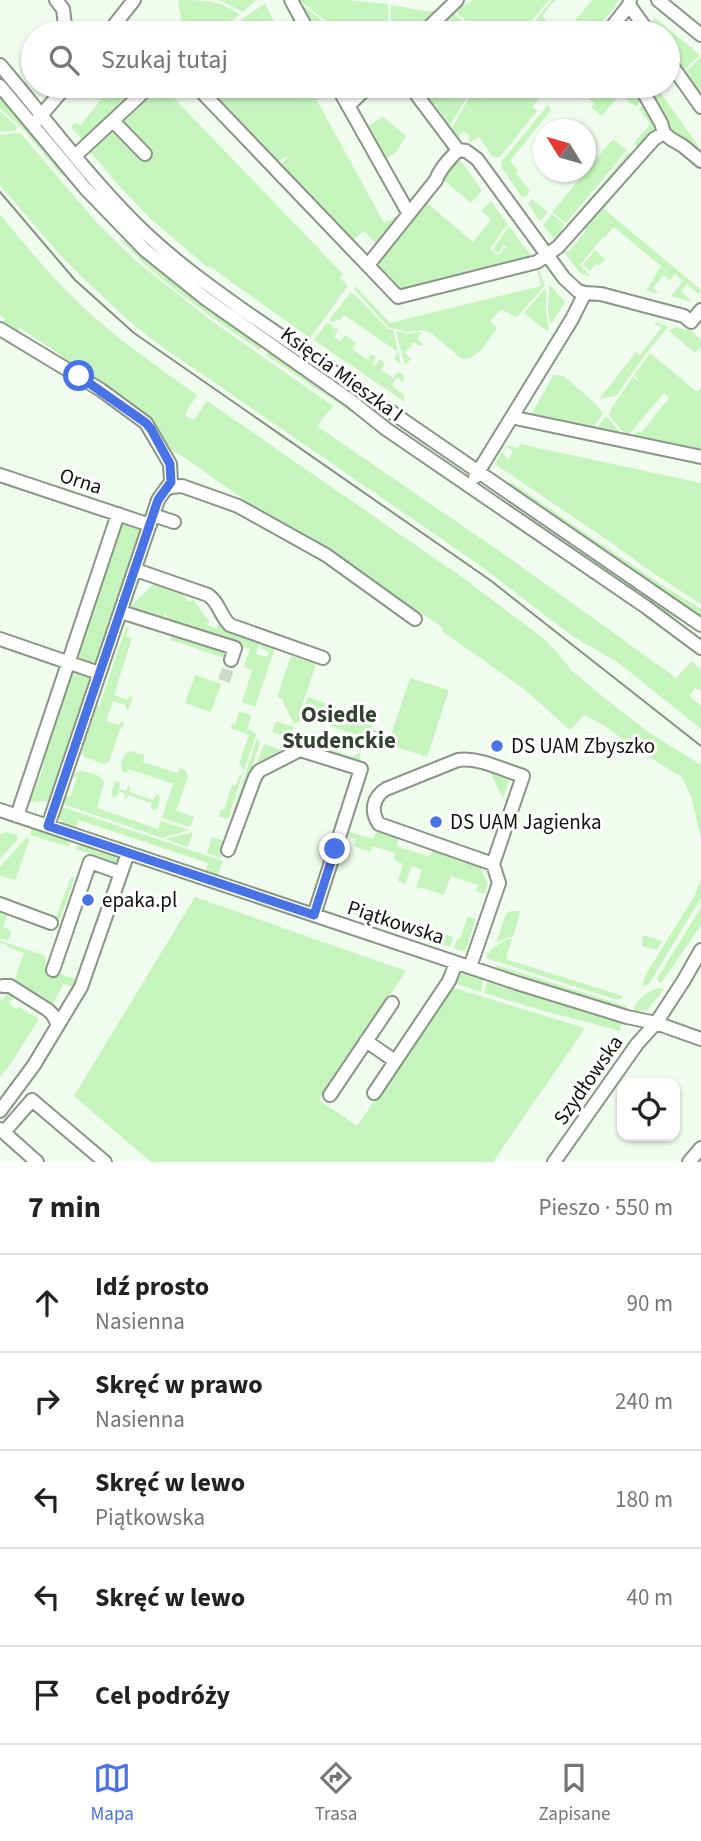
<!DOCTYPE html>
<html lang="pl">
<head>
<meta charset="utf-8">
<style>
  :root { --surface:#fff; --page:#f6f6f6; --text:#222; --muted:#767676; --line:#e0e0e0; --accent:#4873e6 }
  body { margin:0; font-family:"Source Sans 3",sans-serif; background:var(--page); color:var(--text) }
  .controls { position:absolute; right:21px; bottom:21px; display:grid; overflow:hidden; border-radius:14px; box-shadow:0 2px 5px #0004 }
  .controls button { width:63px; height:63px; display:grid; place-items:center; padding:0; border:0; border-bottom:2px solid var(--line); background:var(--surface); color:var(--text); font:35px sans-serif }
  .compass { position:absolute; left:533px; top:119px; width:63px; height:63px; border-radius:50%; background:var(--surface); box-shadow:0 2px 5px #0004; rotate:307deg }
  .stop { position:absolute; width:21px; height:21px; margin:-16px; border:5px solid #4873e6; border-radius:50%; background:#fff }
  .stop.end { background:#4873e6; border-color:#fff; box-shadow:0 2px 7px #0008 }
  .list { margin:0; padding:0; list-style:none }
  h2 { display:flex; justify-content:space-between; align-items:center; height:91px; margin:0; padding:0 28px; font-size:30px }
  h2 small { font-size:23px; font-weight:400; color:var(--muted) }
  .list li { display:grid; grid-template-columns:46px 1fr auto; gap:21px; align-items:center; box-sizing:border-box; height:98px; padding:0 28px; border-top:2px solid var(--line) }
  .list b { display:block; font-size:26px; white-space:nowrap }
  .list p { margin:0; font-size:23px; white-space:nowrap; color:var(--muted) }
  .list em { font-size:23px; font-style:normal; color:var(--muted) }
  .icon { flex:none; width:38px; height:38px; fill:none; stroke:currentColor; stroke-width:2; stroke-linecap:round; stroke-linejoin:round }
  .map { position:relative; flex:none; width:701px; height:1162px; overflow:hidden }
  .search { position:absolute; background:var(--surface); box-shadow:0 2px 5px #0004; left:21px; right:21px; top:21px; height:77px; display:flex; align-items:center; gap:18px; box-sizing:border-box; padding:0 24px; border-radius:38px; color:var(--muted); font-size:26px }
  .sheet { height:581px; background:var(--surface) }
  nav { display:flex; justify-content:space-around; align-items:center; box-sizing:border-box; height:98px; border-top:2px solid var(--line); background:var(--surface); font-size:19px; color:var(--muted) }
  nav a { display:grid; justify-items:center; gap:4px }
  nav .on { color:var(--accent) }
  .map>svg:first-child { display:block }
  .green { fill:#c6f4bd }
  .lines { fill:none; stroke-linecap:round; stroke-linejoin:round }
  .minor-tunnel { stroke:#ced9cc; stroke-width:12; stroke-dasharray:12 6; stroke-linecap:butt }
  .minor-casing { stroke:#8a9588; stroke-width:16 }
  .minor { stroke:#fff; stroke-width:12 }
  .tram { stroke:#878f85; stroke-width:2 }
  .route { stroke:#4873e6; stroke-width:9 }
  .poi-dot { fill:#4873e6; stroke:#fff; stroke-width:2.5 }
  .labels { text-anchor:middle; dominant-baseline:central; stroke-width:6; stroke-linejoin:round; paint-order:stroke }
  .street-label { font-size:21px; fill:#10140f; stroke:#fff }
  .poi-label { font-size:21px; fill:#10140f; stroke:#fff; text-anchor:start }
  .neighbourhood-label { font-size:23px; font-weight:bold; fill:#374035; stroke:#fff }
</style>
</head>
<body>
<div class="map">
<svg width="701" height="1162" viewBox="0 0 701 1162">
  <rect width="100%" height="100%" fill="#f0fced"/>
  <path class="green" d="M178 0C201 0 221 0 240 15L214 33H200L203 29 195 23 188 33H183Z
    M219 0H256L243 12Z
    M299 0H347L388 4V33H342Z
    M474 0H549L521 33H479L454 10Z
    M552 0H555L542 16 561 33H527L526 32Z
    M592 0H618L612 11 593 33H565Z
    M297 1 338 33H314L305 16 308 14 306 12 303 13Z
    M265 4 280 33H222L264 4Z
    M391 5 425 11H439L419 33H391Z
    M448 13H453L475 33H427Z
    M655 18 700 55 681 73 668 54V33H653L647 25Z
    M701 57V101L682 75Z
    M111 86 130 88 132 86H145L85 143 71 127 75 123 81 125Z
    M155 86H157L164 93 167 91 343 274 340 278 348 286 310 338 212 268 206 266 150 218 120 187 88 149 110 128 144 162 152 154 128 129 122 117Z
    M201 86H309L384 223 400 215 397 210 401 208 405 214 382 245 376 244 364 231 350 242 280 166 289 156 282 159 277 164Z
    M427 86H444L459 99 470 92 449 127H445L447 122 435 105 422 98Z
    M476 86H542L545 91 532 107 537 111 500 157H493L479 137 471 142 468 139 470 136 463 131 457 139 460 144 450 132 472 92 491 93 473 90Z
    M574 86H637L644 98 636 107 620 94 602 116 591 107 594 103Z
    M643 86H656L701 150V158L667 128Z
    M0 94 67 174 66 176 61 175 22 128 0 108Z
    M646 101 658 130 639 149 634 143 650 124 639 109Z
    M548 105 551 110 510 161 518 170 516 173 530 191 526 196 522 197 501 167 502 161Z
    M0 111 17 127 15 131H0Z
    M383 117 406 136 397 151 385 160 367 127Z
    M16 133 21 134 98 224 136 261 213 322 333 406 317 426 515 562 676 678 692 661 701 670V691L695 688 689 696 701 706V729L620 664 571 635 478 564 164 348 129 321 81 276 60 255 0 185V135Z
    M613 139 627 150 566 223 552 212Z
    M629 152 634 157 562 236 564 229Z
    M458 157 482 190 471 203 445 181 427 203 473 242 491 220 481 211 491 201 508 225 499 235 498 239 495 241 496 242 491 246V250L498 255 500 253 502 254 503 248 505 249 507 247 504 245 498 253 493 249 509 226 534 260 400 292 375 267 376 262Z
    M618 187 620 188 604 209 701 290 698 294 687 284 681 291 692 302 671 296 683 281 675 274 670 280 663 275 653 288 659 294 646 291 661 266 614 227 605 237H603L580 265 591 277 580 273 561 248 568 252 586 231 582 226Z
    M532 199 548 212 540 221 528 204Z
    M0 214C26 246 52 278 82 306 118 340 158 367 197 395L187 410 185 416 194 420 207 401 466 580 543 638 558 653 571 670 608 701 650 733 701 765V839L692 799 682 777 634 748 605 726 584 715 570 730 524 689 442 631 443 628 420 612 417 621 182 456 168 449 58 353 20 328 16 333 1 325 5 319 0 315Z
    M552 214 564 224C560 230 562 238 557 243L543 225Z
    M118 237 138 250 263 345 259 350C210 316 159 282 118 237Z
    M595 250 605 259 599 266 596 264 590 271 583 265Z
    M537 265 545 285 517 317 501 310 490 321 497 328C488 340 478 360 462 359L431 333 422 330 407 332 388 327 354 289 355 286 390 323 541 286 537 269 530 270Z
    M549 286H551L565 302 551 324 548 312Z
    M546 288V314L549 329 547 331 524 313Z
    M350 293 354 294 387 328 393 330 401 364 394 359 398 352 344 315 339 321 337 319 333 323 329 320Z
    M654 322 666 325 668 327 648 351 616 396 599 399 636 352 640 355 662 327 656 325Z
    M328 323 338 330 334 337 340 341 345 335 356 343 352 349 367 360 372 354 376 357 372 364 375 366 380 359 385 363 381 370 393 378 398 372 404 376V379L403 382 397 378 391 385 404 395 405 402 314 340 326 324Z
    M675 327 691 331 701 340V346L695 353 669 331Z
    M396 331 407 334 422 332 417 339 423 344 421 346 414 342 405 353 411 359 405 365Z
    M269 350 356 411 351 412 266 355Z
    M650 353 697 392 701 388V452L630 440 638 431 641 433 669 398 664 393 627 437 609 415 613 405 618 407 614 404 633 377 638 381 639 380 634 375Z
    M554 375 564 376 595 403 603 413 591 431 529 418Z
    M605 417H607L625 438 596 432 597 428Z
    M520 444 701 483V604L647 569 613 544 495 464 501 452 509 459 513 451 507 447 505 450 504 449 506 445 519 448Z
    M511 482 651 578 701 609V617L506 484Z
    M121 521C130 523 139 523 142 533L97 664 92 666 76 662 74 656Z
    M580 552 598 561 679 617V620L643 598 579 554Z
    M154 584 183 594 189 602 193 599 207 619 209 621 208 626 217 628 218 624 226 631 260 642 256 654 267 657 269 652 261 648 262 643 275 648 255 707 242 702 252 671 244 667 250 649 164 621 167 613H165L162 620 131 609V606Z
    M126 627 129 628 126 636 132 638 114 695 128 700 130 696 133 698 128 710 126 709V705L113 701 106 721 119 725 122 721 124 723 123 727H121L109 762 104 764 84 757 82 750 97 705 101 706 100 704Z
    M172 634 224 651V658L171 640 172 637 169 636Z
    M291 656 316 664 302 706 304 707 308 697 374 720 371 728 380 732 374 749 368 746 366 738 300 716 301 721 295 723 294 724 283 702V699L277 697Z
    M72 669 89 674 92 681 52 799 49 798 48 801 29 802 42 771 53 725Z
    M195 675 221 684 211 712 185 703Z
    M410 678 449 690 427 757 388 744Z
    M239 711 252 715 247 729 254 732 256 735 231 809 230 816 227 819 219 816 221 809 224 810 232 786 236 785 239 776 242 775 244 770 239 764 249 735 231 728 232 724 235 725Z
    M276 721 294 727 291 736 296 738 301 733H305L300 739 353 757 361 752 359 762 272 732Z
    M257 738 260 743 234 821H232L234 809Z
    M264 744 284 751 256 766Z
    M130 751 144 755 143 762 177 773 181 768 186 771 188 777 176 810 194 817 190 827 162 818 173 784 129 769 127 773 122 772C119 765 123 754 130 751Z
    M80 770C88 773 102 774 104 783L97 808 158 829 161 821 189 830 162 838 63 804 66 796 70 797 77 778 73 776Z
    M490 772 510 777 503 799Z
    M118 781 120 784 119 789 126 791 128 786 130 785 129 792 153 800 156 795H159L160 799 157 809 153 810 151 808 152 803 128 795 124 801 125 794 119 791 116 797H113L111 793 115 782Z
    M62 807 223 861 217 877 205 873 208 863 79 820 75 829C64 826 56 820 60 808Z
    M32 827 68 839 70 843 69 847 30 835Z
    M378 829 399 837 397 846 430 857 433 848 481 865 483 867 482 871 488 883 485 894 476 891 478 885 451 876 444 895 423 888 422 889 416 887 422 870 412 866 405 884 398 881 403 864 394 860 395 853 373 846 370 852 354 846 356 839 346 836 347 831 373 839Z
    M7 832 17 835 18 839 0 859V835Z
    M193 832 188 847 165 839Z
    M212 837 227 842 221 858 207 853Z
    M26 838 30 839 15 880 0 876V867Z
    M82 844 115 855 118 864 76 849 77 846Z
    M71 877 75 878 59 921 55 920Z
    M701 879V898L649 984 642 987 646 974 694 897Z
    M195 897 406 971 319 1100 357 1126 451 987 585 1028 493 1162H151L74 1096Z
    M354 904 396 918 393 927 351 913Z
    M701 907V925L662 982 659 983 657 979Z
    M0 911 8 914 3 927 12 931 8 940 0 938Z
    M511 911H520V913L513 937 506 938 496 943 506 914Z
    M468 916 476 919 465 952 454 948 457 939H460Z
    M403 920 453 937 450 947 400 930Z
    M643 935 662 941 657 950 642 946Z
    M507 939H512L506 959 623 996 621 999 617 1000 486 958C489 949 499 944 507 939Z
    M0 941 44 955 48 970 76 979 74 987 63 984 51 1008 12 983 15 979 24 953 7 947V945L0 943Z
    M496 965 626 1006 625 1010 494 969Z
    M465 973 483 978 481 992 459 985 453 980 457 975Z
    M490 980 613 1019 621 1024 620 1031 537 1009 484 993 487 982Z
    M659 988 664 989 648 1010 633 1012C637 998 646 992 659 988Z
    M8 991 17 993 12 1000 11 999 9 1004 16 1009 19 1007 39 1019 12 1062 0 1077V999L3 1000Z"/>
  <g class="lines">
    <path class="minor-tunnel" d="M224 681 231 660"/>
    <g class="minor-casing">
      <path id="minor" d="M56 0 63 9 66 33
        M291 0 309 33
        M658 0 701 35
        M629 5 649 33
        M108 33 134 0
        M423 33 457 0
        M609 33 608 32 629 5 630 0
        M668 60 701 107
        M0 65C45 118 86 174 135 223 168 256 205 283 243 310L701 625
        M0 86 85 188 145 250 206 299 351 401 386 429 646 607 701 648
        M196 86 398 297 537 262 558 247 654 139 664 133
        M337 86 409 214
        M410 86 458 150 466 151 477 159 564 278 578 291 585 293 572 319 475 477
        M640 86 661 123 664 133 671 139 683 146 701 161
        M348 106 369 86
        M38 119 66 86
        M113 121 145 154
        M75 156 150 86
        M368 265 436 180C440 168 450 159 458 150
        M585 293 601 294 684 316 691 322 701 310
        M0 329 101 390 146 423 170 464 171 482 165 490
        M513 415 520 419 701 457
        M0 475 150 525
        M153 515 174 522
        M136 570 208 595C219 602 220 616 230 625L323 658
        M121 612 235 648 231 660
        M0 639 99 673
        M0 810 517 983 627 1017 656 1023 701 1039
        M17 816 118 514
        M48 826 158 500 165 490 171 487 182 486 238 506 326 555 415 619
        M228 850 255 777 259 771 300 750 361 769 314 915
        M0 904 51 923
        M470 967 499 883 493 864 523 776C503 770 479 757 458 760L386 789C373 797 370 811 379 824L493 864
        M53 970 90 862 121 873
        M3 986H10L48 1010 53 1015 58 1025
        M366 1041 395 1061
        M374 1093 449 981 456 963
        M330 1095 392 1003
        M0 1111 34 1065 81 987 128 853
        M0 1129 37 1162
        M4 1132 32 1100 105 1162
        M554 1162 637 1044 656 1023 684 980 701 950
        M689 1162 701 1148"/>
    </g>
    <use href="#minor" class="minor"/>
    <path class="tram" d="M0 192 75 280 134 333 490 580 701 746"/>
  </g>
  <g class="lines">
    <path class="route" d="M79 376 146 423 151 429 170 464 171 482 158 500 48 826 314 915 335 849"/>
  </g>
  <g class="poi-dot">
    <circle cx="497" cy="746" r="7"/>
    <circle cx="436" cy="822" r="7"/>
    <circle cx="88" cy="900" r="7"/>
  </g>
  <g class="labels">
    <g class="street-label">
      <text transform="translate(342 374) rotate(36)">Księcia Mieszka I</text>
      <text transform="translate(81 481) rotate(18)">Orna</text>
      <text transform="translate(396 922) rotate(18)">Piątkowska</text>
      <text transform="translate(588 1080) rotate(-55)">Szydłowska</text>
    </g>
    <g class="poi-label">
      <text x="511" y="746">DS UAM Zbyszko</text>
      <text x="450" y="822">DS UAM Jagienka</text>
      <text x="102" y="900">epaka.pl</text>
    </g>
    <g class="neighbourhood-label">
      <text x="339" y="714">Osiedle<tspan x="339" dy="26">Studenckie</tspan></text>
    </g>
  </g>
</svg>
<div class="controls">
<button><svg class="icon" aria-label="locate" viewBox="0 0 24 24"><circle cx="12" cy="12" r="6"/><path d="M12 2v4M12 18v4M2 12h4M18 12h4"/></svg></button>
</div>
<svg class="compass" viewBox="-18 -18 36 36"><path d="M0-13l5 13h-10z" fill="#e53935"/><path d="M0 13l5-13h-10z" fill="#767676"/></svg>
<div class="stop" style="left:79px;top:376px"></div>
<div class="stop end" style="left:335px;top:849px"></div>
<div class="search"><svg class="icon" aria-label="search" viewBox="0 0 24 24"><circle cx="10" cy="10" r="6"/><path d="M15 15l6 6"/></svg>Szukaj tutaj</div>
</div>
<section class="sheet">
<h2>7 min<small>Pieszo · 550 m</small></h2>
<ul class="list">
<li><svg class="icon" aria-label="ahead" viewBox="0 0 24 24"><path d="M12 20V5M6 11l6-6 6 6"/></svg><div><b>Idź prosto</b><p>Nasienna</p></div><em>90 m</em></li>
<li><svg class="icon" aria-label="right" viewBox="0 0 24 24"><path d="M7 20v-9h11M14 6l5 5-5 5"/></svg><div><b>Skręć w prawo</b><p>Nasienna</p></div><em>240 m</em></li>
<li><svg class="icon" aria-label="left" viewBox="0 0 24 24"><path d="M17 20v-9H6M10 6l-5 5 5 5"/></svg><div><b>Skręć w lewo</b><p>Piątkowska</p></div><em>180 m</em></li>
<li><svg class="icon" aria-label="left" viewBox="0 0 24 24"><path d="M17 20v-9H6M10 6l-5 5 5 5"/></svg><div><b>Skręć w lewo</b></div><em>40 m</em></li>
<li><svg class="icon" aria-label="arrive" viewBox="0 0 24 24"><path d="M6 21V4h12l-3 4 3 4H6"/></svg><div><b>Cel podróży</b></div></li>
</ul>
</section>
<nav>
<a class="on"><svg class="icon" aria-label="map" viewBox="0 0 24 24"><path d="M3 6l6-2 6 2 6-2v14l-6 2-6-2-6 2zM9 4v14M15 6v14"/></svg>Mapa</a>
<a><svg class="icon" aria-label="directions" viewBox="0 0 24 24"><path d="M12 3l9 9-9 9-9-9zM9 14v-3h6M13 9l2 2-2 2"/></svg>Trasa</a>
<a><svg class="icon" aria-label="saved" viewBox="0 0 24 24"><path d="M7 4h10v16l-5-4-5 4z"/></svg>Zapisane</a>
</nav>
</body>
</html>
